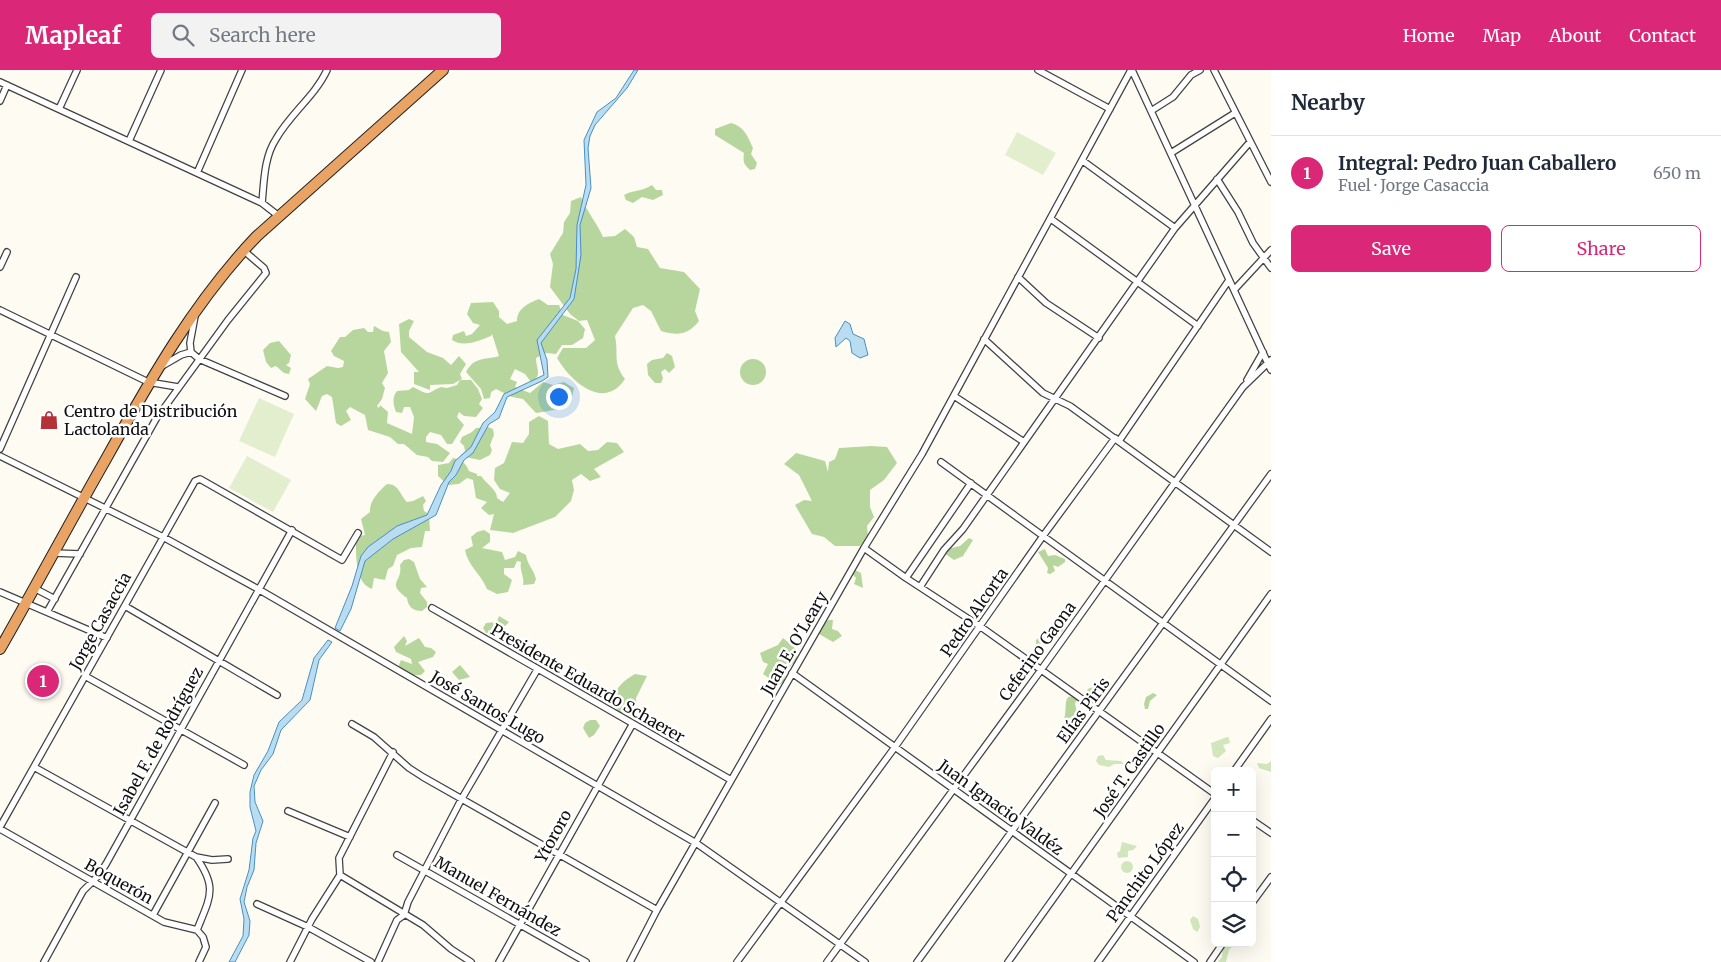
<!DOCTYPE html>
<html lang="en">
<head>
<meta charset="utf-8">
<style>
  :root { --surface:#fff; --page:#f2f2f3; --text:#1f2937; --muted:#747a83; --line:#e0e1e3; --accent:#db2777 }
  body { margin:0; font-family:Merriweather,serif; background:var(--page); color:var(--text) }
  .controls { position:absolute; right:15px; bottom:15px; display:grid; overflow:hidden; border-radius:8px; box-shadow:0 5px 20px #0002 }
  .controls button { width:45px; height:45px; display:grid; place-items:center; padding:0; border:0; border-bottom:1px solid var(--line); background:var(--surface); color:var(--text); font:25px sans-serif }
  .you { position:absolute; left:558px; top:326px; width:18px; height:18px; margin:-12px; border:4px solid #fff; border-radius:50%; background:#1a73e8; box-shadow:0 0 0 8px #1a73e833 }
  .badge { display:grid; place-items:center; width:32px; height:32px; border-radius:50%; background:var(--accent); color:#fff; font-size:16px; font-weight:700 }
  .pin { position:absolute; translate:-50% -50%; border:2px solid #fff; box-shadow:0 1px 5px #0006 }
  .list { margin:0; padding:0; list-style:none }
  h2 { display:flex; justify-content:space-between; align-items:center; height:65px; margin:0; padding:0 20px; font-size:21px }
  h2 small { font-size:16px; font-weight:400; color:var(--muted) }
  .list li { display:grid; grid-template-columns:32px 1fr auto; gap:15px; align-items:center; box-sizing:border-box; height:75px; padding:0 20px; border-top:1px solid var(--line) }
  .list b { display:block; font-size:19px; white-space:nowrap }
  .list p { margin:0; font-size:16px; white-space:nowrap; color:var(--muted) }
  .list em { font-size:16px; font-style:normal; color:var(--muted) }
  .actions { display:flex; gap:10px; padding:15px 20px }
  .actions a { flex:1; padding:11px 0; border:1px solid var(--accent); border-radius:8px; text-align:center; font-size:18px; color:var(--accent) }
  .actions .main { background:var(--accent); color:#fff }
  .icon { flex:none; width:28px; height:28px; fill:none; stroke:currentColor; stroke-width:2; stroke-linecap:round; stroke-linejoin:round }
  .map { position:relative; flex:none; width:1271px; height:892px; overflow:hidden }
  header { display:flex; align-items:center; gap:30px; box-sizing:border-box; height:70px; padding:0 25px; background:var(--accent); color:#fff }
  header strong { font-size:24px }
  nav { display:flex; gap:28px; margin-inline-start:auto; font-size:18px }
  .search { width:350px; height:45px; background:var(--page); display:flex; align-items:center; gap:12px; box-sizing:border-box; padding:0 18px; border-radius:8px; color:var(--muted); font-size:19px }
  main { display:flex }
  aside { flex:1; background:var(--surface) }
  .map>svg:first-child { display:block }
  .green { fill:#d2e6be }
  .forest { fill:#b7d69e }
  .pitch { fill:#e3eecf }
  .water { fill:#badcf1; stroke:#4790c2 }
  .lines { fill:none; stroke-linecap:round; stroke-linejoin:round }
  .street-casing { stroke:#424242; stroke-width:8 }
  .highway-casing { stroke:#202020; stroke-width:12 }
  .street { stroke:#fff; stroke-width:5.5 }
  .highway { stroke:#e8a365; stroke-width:10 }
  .labels { text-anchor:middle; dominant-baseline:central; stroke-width:5; stroke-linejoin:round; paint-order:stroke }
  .poi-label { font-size:16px; fill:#0f0f0f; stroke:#fff; text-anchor:start }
  .street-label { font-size:16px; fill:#0f0f0f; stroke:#fff }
</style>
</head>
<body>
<header>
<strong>Mapleaf</strong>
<div class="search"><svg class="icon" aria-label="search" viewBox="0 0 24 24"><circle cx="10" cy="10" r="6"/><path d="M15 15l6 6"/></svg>Search here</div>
<nav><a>Home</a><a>Map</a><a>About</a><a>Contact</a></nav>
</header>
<main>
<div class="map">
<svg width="1271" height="892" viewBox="0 0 1271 892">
  <rect width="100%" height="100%" fill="#fefcf2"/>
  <path class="green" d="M1227 667 1229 668 1230 673 1223 675 1226 681 1218 688 1213 686 1211 673Z
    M1103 685 1106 690 1121 691 1124 694H1114L1109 697 1099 695 1096 691 1098 686Z
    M1271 691V702L1259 698 1257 693 1267 694Z
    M1122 772 1137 776 1133 780 1128 781V787L1118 788 1117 783 1120 781Z
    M1121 797a6 6 0 1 1 12 0a6 6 0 1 1-12 0Z
    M1193 846 1198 849 1200 857 1197 862 1193 859 1190 850Z
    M1230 873 1232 877 1229 880 1226 892H1218L1222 887 1223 877Z"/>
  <path class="forest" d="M731 53C744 56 748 67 753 78L751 84 757 93 755 99 750 100C743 94 743 91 744 83L715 65V59Z
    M652 115 656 120H662L663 125 653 130 642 127 633 133 626 130 624 125C632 120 641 122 652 115Z
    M581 127C587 142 597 153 603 167L615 166 625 159 634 167 637 177 648 179 660 198 684 202 700 219 695 241 699 251C688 265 678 266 661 261L651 241 643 235 633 238 615 266C619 285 612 292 625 309 604 341 571 312 557 288L563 278H586L595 270 587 250 579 251 570 244 550 217 553 194 550 184 563 163 564 152 570 143 571 131Z
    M539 229 548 235H559L563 245 578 251 585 259 583 268 572 275H562L556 284 546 283 536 288C536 298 543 306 531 312L525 304 515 299 510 309 517 312 515 317 530 323 543 312 553 315 564 312 574 318 571 332 560 339 536 343 523 329 512 327 496 319 491 322 490 328 484 329 481 319 466 302C474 286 487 290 499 286L492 264 491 266C481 270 464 278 452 270L453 265 464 261 466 266 472 264 480 255 473 253 467 244 471 233 493 232 499 241V247L507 254 517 251C517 238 529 233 539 229Z
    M409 249 414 251 409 261V267L427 282 443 288 451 295 459 286 466 294 460 304 462 309 460 310H471L478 319 482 329 479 334 483 338 476 347 464 346 459 342 457 347 464 355 452 374H447L441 365 430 362 426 367V372L437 374 450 383 443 392 432 391 428 387 417 385 404 374H398L390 367 368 360 365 345 350 337 346 341 351 350 341 356 336 353 332 327 327 324 322 326 316 341 305 329 310 314 308 309 327 296 338 298 343 297 344 291 334 286 331 281 340 267H345L353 260 364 258 368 262H373L374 256 383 261 389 262 391 272 384 281 388 303 382 313 385 318 382 329 377 336 379 338 380 335 388 342 387 353 412 364 414 347 410 337H404L402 343 396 342C393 334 392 327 397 321L409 320 413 317C432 327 426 323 441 317L447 318 457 315 460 310 453 314 430 315V320L414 314V302H419L401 282 399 254Z
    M279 271 291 285 289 293 286 295 291 298 289 304 284 303 276 296 271 298 266 292 263 280 270 273Z
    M667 283 672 286 675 297 669 303 665 299 661 302 663 308 661 313H655L648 305 647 294 652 290 663 288Z
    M740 302a13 13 0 1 1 26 0a13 13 0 1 1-26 0Z
    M539 346 548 351 549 374 558 379 580 374 588 381 598 380 607 372 617 373 624 382 594 399 601 407 590 411 581 404 572 410 574 420 571 431 555 447 513 463 490 460 494 444 489 445 481 438 487 432 476 428 473 410 467 408 459 414 448 415 438 406V395L449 393 453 388C461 389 466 393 469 401L477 404V406H481C486 414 497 419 497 428L503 432 510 423 500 419 494 410 495 398 504 393 512 372 523 373 529 364V352Z
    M488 357 493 359 494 365 490 375 492 380 490 385 480 390 460 386 465 381 464 376 460 372 462 367 472 362 476 358Z
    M871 376 887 377 897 393 884 410 870 420V437L874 447 867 456 868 467 860 476H835L824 467 812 464 795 435 804 430 812 431 799 405 784 394 796 383 825 391 828 402 829 392 835 389 839 378Z
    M387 414C399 414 400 425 407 432L413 431 423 426 426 431 423 435 424 441 429 444 430 461H425L422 477 411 478 397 485 393 496 388 499 385 510 374 508 372 519C355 514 356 485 356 471L359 466 365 465 361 449 370 442C369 431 379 421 387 414Z
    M484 460 490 464V472L482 478 502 482 505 490 515 487 518 481 526 485C527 494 534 500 536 509L534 514 523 515C525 507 519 501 521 492L517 491 514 498H504V504L512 510 508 522 497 524 487 519C481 504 468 496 465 480L473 476 471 467 477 462Z
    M969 468 973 470 963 486 954 490 944 483 947 479 960 476Z
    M1045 479 1048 486 1055 485 1065 489V492L1058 497 1053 495 1055 501 1050 504 1047 503 1048 498 1038 482Z
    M409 489 414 492 420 509 427 517 421 518 420 523 427 532V537L422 541C413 541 408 537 407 528 385 512 403 513 400 495L404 490Z
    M853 499 861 503 863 518 854 514 856 508 852 504Z
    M499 546 509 552 497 564 486 563 483 558 486 553 497 552Z
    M1058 549 1065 555 1062 562 1050 568 1051 573 1036 580V570L1047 561 1054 550Z
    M828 550H833L832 559 838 561 842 566 833 572 819 564V560Z
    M404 566 407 571 405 576 419 568 425 577 431 578 436 582 433 587 418 592 425 601 421 605H410L400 601 399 595 401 590 412 594 411 589 396 582 394 577Z
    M783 568 796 579 797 590 785 601 784 612 779 615 763 604 768 594 763 592 760 583 778 575Z
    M460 595 470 607 459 610 452 602Z
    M635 604 647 606 636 628 637 640 631 645 619 643C607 626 619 613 635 604Z
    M1086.5 623a5.5 5.5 0 1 1 11 0a5.5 5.5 0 1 1-11 0Z
    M1153 623 1157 625 1150 631 1148 639H1145L1144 634 1146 627Z
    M1074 626 1078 629 1075 633 1077 643 1074 647 1064 649C1067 641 1064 633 1068 627Z
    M590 650H596L600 656 594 665 589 668 583 658 585 653Z"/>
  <path class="pitch" d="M1017 62 1056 83 1043 105 1005 85Z
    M259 328 294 344 275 387 239 371Z
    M247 386 291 410 273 442 229 418Z"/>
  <path class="water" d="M634 0H638L627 18 595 55 590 66 588 78 591 118 580 155 581 185 574 229 541 273 547 290 548 307 542 311 507 327 499 348 489 354 473 383 464 390 456 405 449 412 436 445 393 469 365 491 351 539 340 561 335 558 352 516 361 486 368 477 397 456 427 445 441 415 451 401 455 391 471 377 483 353 495 342 504 324 544 305 537 270 570 228 576 199 577 155 586 115 584 70 597 42 616 28Z
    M845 251 850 254 853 264 864 269 868 285 860 288 852 283 850 271 846 268 836 277 835 268Z
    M328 570 332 572 319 590 310 630 281 660 273 684 261 700 254 716 255 732 263 751 256 773 254 800 247 817 244 832 250 851 249 865 235 892H229L243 866 244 849 240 829 249 800 253 768 256 761 250 737V722L254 705 268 681 279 652 302 630 314 588Z"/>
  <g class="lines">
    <g class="street-casing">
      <path id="street" d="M1038 0 1110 39
        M1132 0 1271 300
        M1214 0 1271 112
        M0 12 262 133 280 147
        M0 31 7 15
        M59 39 77 0
        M1151 41 1173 27 1191 5 1200 0
        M129 71 161 0
        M1171 83 1235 43
        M1083 91 1175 158
        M197 103 242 0
        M1217 109 1238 142 1253 173 1271 198
        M262 133C264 112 264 87 276 69 290 44 315 26 327 0
        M1051 149 1198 256
        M0 197 7 182
        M1018 207 1046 233 1099 268
        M1234 220 1271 180
        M0 240 148 312 178 317
        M195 246 190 273 191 282 199 289 285 326
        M984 269 1043 323 1070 336 1271 482
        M162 296 181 285 191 282
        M1247 310 1263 282
        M954 326 1024 372
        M0 379 76 207
        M0 386 163 467 258 519 696 773 865 892
        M941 392 1271 631
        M864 478 906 508 981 557 1215 724
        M54 483 80 484
        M906 508 971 413
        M920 517 944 480 963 459 1175 158 1250 72
        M34 518 55 529
        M0 522 107 568
        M125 536 277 625
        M432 538 731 710
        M47 542 156 349 228 250 266 203 264 198 243 180
        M792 603 1194 892
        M85 606 244 695
        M352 654 374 667 409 698 423 707 657 840
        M34 697 196 787 212 790 228 789
        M1234 701 1271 649
        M288 741 350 767
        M1252 750 1271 763
        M0 757 195 411 200 409 342 490 358 463
        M0 759 164 852 197 860 203 867 206 877 199 892
        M397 785 586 892
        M196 787C218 818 210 827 197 860
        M340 805 423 855 451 879 471 892
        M1252 833 1271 807
        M257 834 308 857 371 892
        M153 845 215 733
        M44 892 83 821 99 805 106 794 292 460
        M290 892 312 849 340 805 339 788 393 682
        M378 892 397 850 404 845 408 832 461 730 537 600
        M499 892 632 655
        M630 892 657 840 864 478 922 384 1131 0
        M737 892 895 677 1043 466 1115 368 1119 371 1229 210
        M827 892 1041 600 1243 317 1271 290
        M917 892 1271 404
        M1008 892 1271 524
        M1098 892 1215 728
        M1210 892 1223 873"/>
    </g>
    <g class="highway-casing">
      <path id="highway" d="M0 579C36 516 70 452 106 389 150 310 194 232 257 166L443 0"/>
    </g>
    <use href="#street" class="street"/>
    <use href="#highway" class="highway"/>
  </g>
  <defs>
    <g id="shop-bare" transform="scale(1.5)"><path d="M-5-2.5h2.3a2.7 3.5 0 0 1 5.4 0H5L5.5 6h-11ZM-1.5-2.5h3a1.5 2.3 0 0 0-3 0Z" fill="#b43237" stroke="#fff" stroke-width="2.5" paint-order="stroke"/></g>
  </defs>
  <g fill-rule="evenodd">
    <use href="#shop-bare" x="49" y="350"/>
  </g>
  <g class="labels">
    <g class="poi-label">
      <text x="64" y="341">Centro de Distribución<tspan x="64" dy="18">Lactolanda</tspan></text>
    </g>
    <g class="street-label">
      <text transform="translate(974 542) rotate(-55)">Pedro Alcorta</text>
      <text transform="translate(100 551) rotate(-61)">Jorge Casaccia</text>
      <text transform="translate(794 573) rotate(-60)">Juan E. O'Leary</text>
      <text transform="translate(1037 581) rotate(-54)">Ceferino Gaona</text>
      <text transform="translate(588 613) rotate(30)">Presidente Eduardo Schaerer</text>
      <text transform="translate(488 637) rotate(30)">José Santos Lugo</text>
      <text transform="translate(1083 640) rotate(-54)">Elías Piris</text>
      <text transform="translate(158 671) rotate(-61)">Isabel F. de Rodríguez</text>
      <text transform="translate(1129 700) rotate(-55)">José T. Castillo</text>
      <text transform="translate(1001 737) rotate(36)">Juan Ignacio Valdéz</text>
      <text transform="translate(553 766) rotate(-61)">Ytororo</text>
      <text transform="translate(1145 802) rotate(-54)">Panchito López</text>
      <text transform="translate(119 811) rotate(29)">Boquerón</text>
      <text transform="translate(498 826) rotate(30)">Manuel Fernández</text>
    </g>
  </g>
</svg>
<div class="controls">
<button>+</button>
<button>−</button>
<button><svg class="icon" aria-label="locate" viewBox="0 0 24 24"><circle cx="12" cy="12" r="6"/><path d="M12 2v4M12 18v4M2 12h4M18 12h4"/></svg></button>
<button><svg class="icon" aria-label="layers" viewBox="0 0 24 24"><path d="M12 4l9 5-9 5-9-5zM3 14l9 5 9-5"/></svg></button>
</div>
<div class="you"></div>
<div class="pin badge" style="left:43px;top:611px">1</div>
</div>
<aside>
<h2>Nearby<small></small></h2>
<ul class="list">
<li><span class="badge">1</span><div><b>Integral: Pedro Juan Caballero</b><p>Fuel · Jorge Casaccia</p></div><em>650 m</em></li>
</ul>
<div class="actions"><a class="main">Save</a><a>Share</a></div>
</aside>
</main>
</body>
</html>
